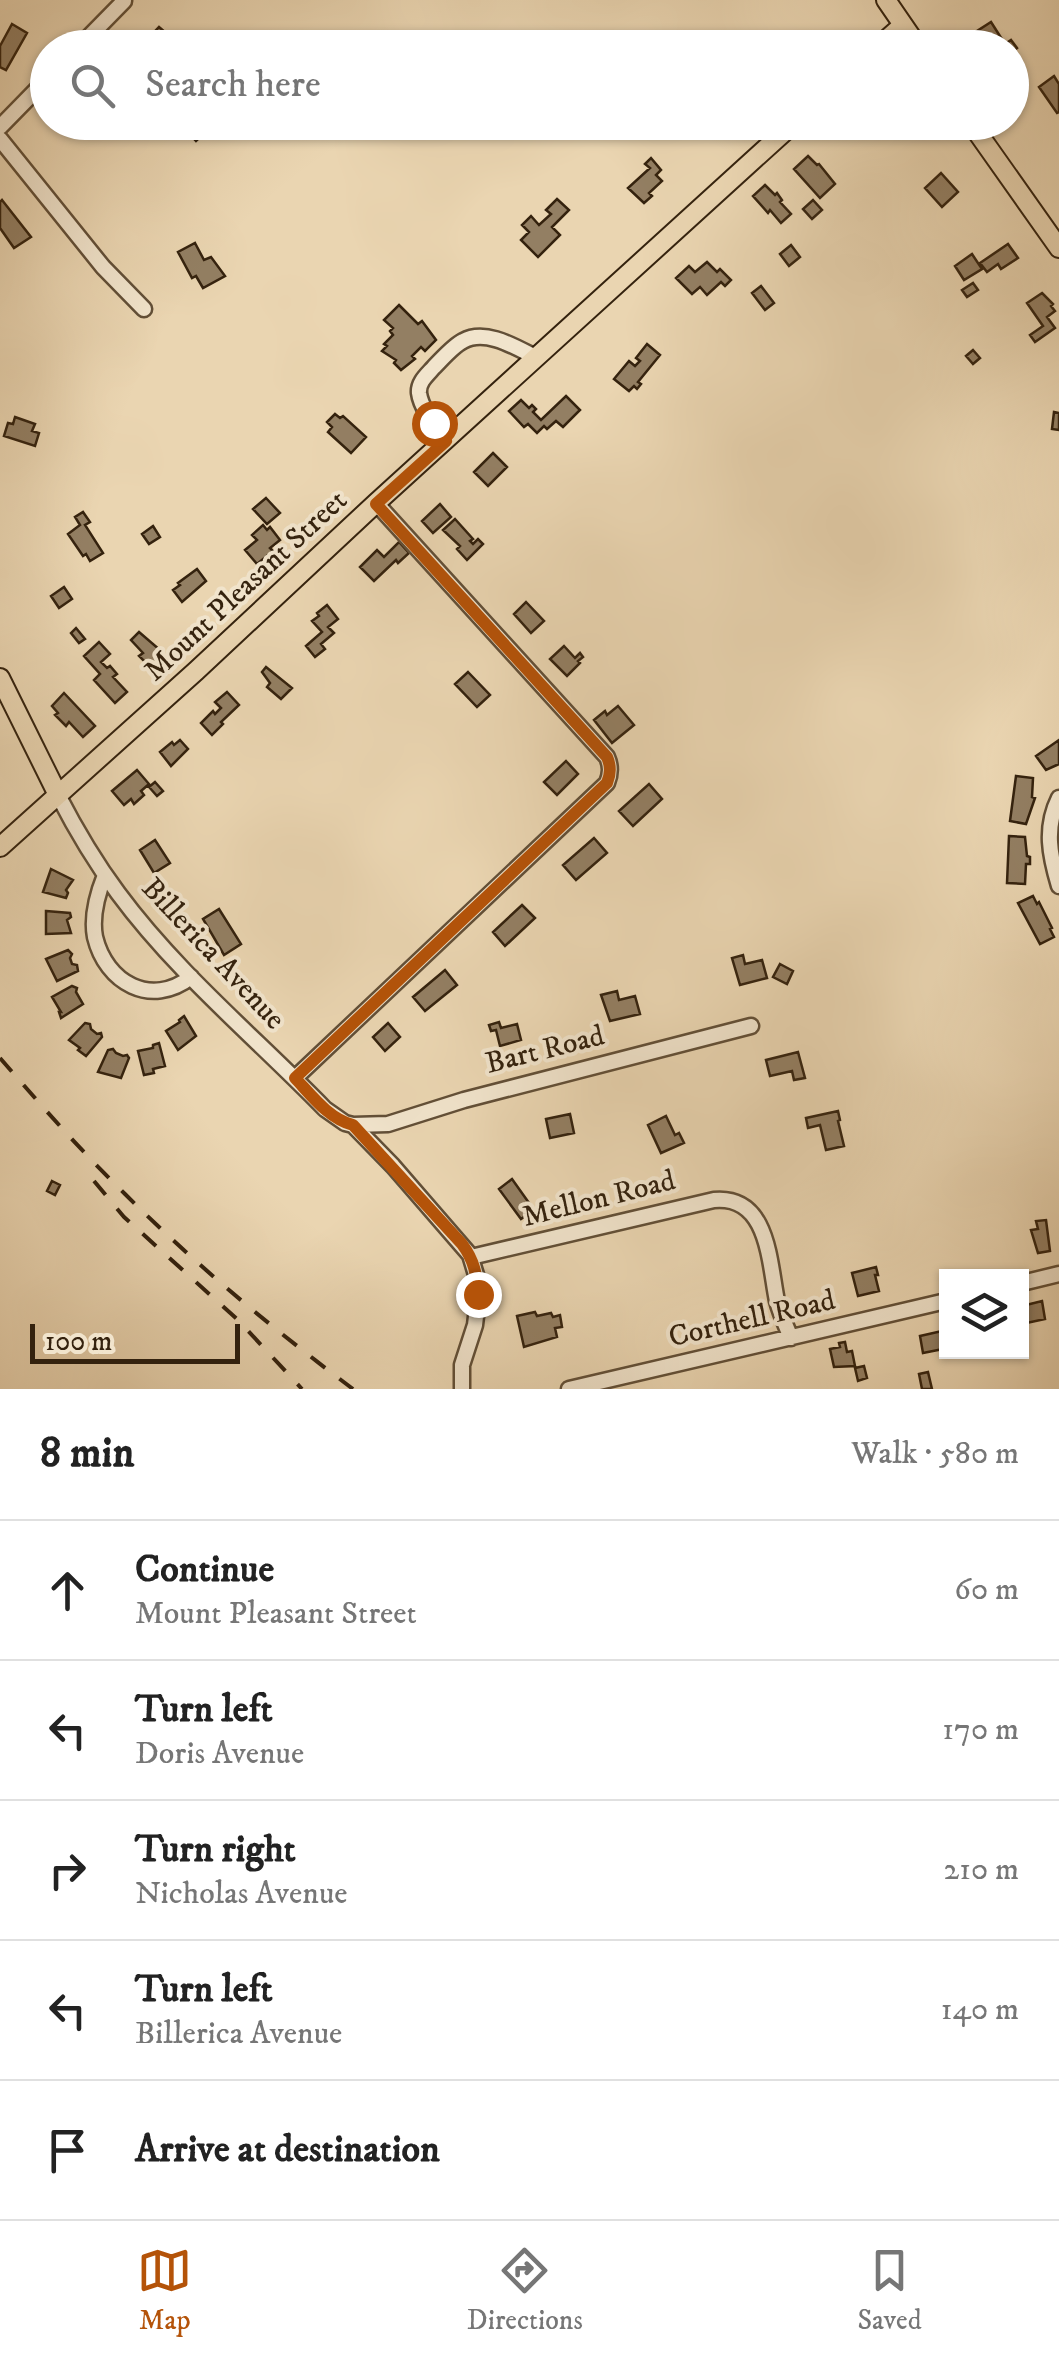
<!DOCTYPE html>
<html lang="en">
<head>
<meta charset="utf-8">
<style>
  :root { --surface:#fff; --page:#f6f6f6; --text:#222; --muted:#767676; --line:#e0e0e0; --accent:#b45309 }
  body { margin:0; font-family:"IM FELL DW Pica",serif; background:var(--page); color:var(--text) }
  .controls { position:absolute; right:30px; bottom:30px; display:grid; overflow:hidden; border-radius:0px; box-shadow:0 2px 8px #0004 }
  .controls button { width:90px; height:90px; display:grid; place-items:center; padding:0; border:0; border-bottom:2px solid var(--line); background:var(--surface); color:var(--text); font:50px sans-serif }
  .scale { position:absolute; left:30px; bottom:25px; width:210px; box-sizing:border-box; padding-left:10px; border:5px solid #34220e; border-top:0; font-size:28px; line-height:35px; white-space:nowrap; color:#34220e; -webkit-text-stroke:8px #f1e4cc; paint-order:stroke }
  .stop { position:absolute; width:30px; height:30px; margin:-22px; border:8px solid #b45309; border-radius:50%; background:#fff }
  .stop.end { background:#b45309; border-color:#fff; box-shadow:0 2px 10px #0008 }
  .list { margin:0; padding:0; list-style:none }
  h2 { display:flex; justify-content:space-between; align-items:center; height:130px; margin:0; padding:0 40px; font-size:42px }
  h2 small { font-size:32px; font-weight:400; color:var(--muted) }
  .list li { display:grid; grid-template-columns:65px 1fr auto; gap:30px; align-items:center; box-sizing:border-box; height:140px; padding:0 40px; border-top:2px solid var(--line) }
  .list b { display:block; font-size:38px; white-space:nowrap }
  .list p { margin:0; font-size:32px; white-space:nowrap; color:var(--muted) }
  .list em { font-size:32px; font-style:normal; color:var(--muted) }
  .icon { flex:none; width:55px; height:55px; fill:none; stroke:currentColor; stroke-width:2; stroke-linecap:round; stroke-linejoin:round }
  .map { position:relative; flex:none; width:1059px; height:1389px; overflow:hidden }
  .search { position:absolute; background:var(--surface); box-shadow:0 2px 8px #0004; left:30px; right:30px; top:30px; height:110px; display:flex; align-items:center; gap:25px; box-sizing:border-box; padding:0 35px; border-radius:55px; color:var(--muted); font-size:38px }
  .sheet { height:830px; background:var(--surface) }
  nav { display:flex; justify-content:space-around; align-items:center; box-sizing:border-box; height:140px; border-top:2px solid var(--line); background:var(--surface); font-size:28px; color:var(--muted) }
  nav a { display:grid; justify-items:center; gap:5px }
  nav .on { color:var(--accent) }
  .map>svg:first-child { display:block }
  .building { fill:#937f63; stroke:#34220e; stroke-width:2.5 }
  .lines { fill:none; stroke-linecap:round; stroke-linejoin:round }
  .minor-casing { stroke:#624f37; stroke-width:19 }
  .major-casing { stroke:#34220e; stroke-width:22 }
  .minor { stroke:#f1e4cc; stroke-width:14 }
  .major { stroke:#ead5b1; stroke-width:18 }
  .rail { stroke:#34220e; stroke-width:4; stroke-dasharray:18 18; stroke-linecap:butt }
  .route { stroke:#b45309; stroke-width:12 }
  .labels { text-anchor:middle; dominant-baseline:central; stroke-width:8; stroke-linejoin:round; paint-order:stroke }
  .street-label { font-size:30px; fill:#34220e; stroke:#f1e4cc }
</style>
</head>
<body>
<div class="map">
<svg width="1059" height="1389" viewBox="0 0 1059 1389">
  <rect width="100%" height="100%" fill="#ead5b1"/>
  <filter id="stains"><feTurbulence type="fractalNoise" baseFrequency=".002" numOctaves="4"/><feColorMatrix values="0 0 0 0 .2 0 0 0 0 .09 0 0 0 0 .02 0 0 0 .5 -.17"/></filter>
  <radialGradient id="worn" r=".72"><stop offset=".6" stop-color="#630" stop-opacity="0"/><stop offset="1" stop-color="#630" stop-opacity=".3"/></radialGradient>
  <path class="building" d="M991 22 1005 44 1011 40 1017 48 1012 52V48H979L981 45 974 33Z
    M12 24 27 33 6 70 0 67V46Z
    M159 27 181 46 179 48 141 46Z
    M1054 76 1059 84V112L1057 113 1039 87Z
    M196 122H216L196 141 187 131Z
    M808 156 817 165 819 164 835 184 820 198 794 169Z
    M651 158 661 170 656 175 662 181 649 193 652 196 644 203 628 188 650 168 645 164Z
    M941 173 958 192 942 207 925 188Z
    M765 185 775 195 777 193 782 200 780 202 791 214 781 223 770 210 768 213 753 196Z
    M557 199 569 210 552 227 560 235 538 257 521 240 529 232 522 225 531 216 539 225 551 214 546 210Z
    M2 200 31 237 14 248 0 228V202Z
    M813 200 822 210 812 219 803 209Z
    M195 243 204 260 211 257 225 276 203 288 196 276 192 278 178 252Z
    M1008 244 1018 258 1001 269 998 264 987 272 980 263Z
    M791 245 800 257 789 266 780 254Z
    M972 254 982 269 964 280 955 266Z
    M707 262 717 272 720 269 731 280 725 286 721 282 707 295 700 287 692 294 676 278 689 266 695 272Z
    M973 283 978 290 967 297 962 290Z
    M761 286 774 303 765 310 752 293Z
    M1042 293 1053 304 1051 306 1055 311 1047 317 1055 328 1035 342 1030 335 1043 326 1027 303Z
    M399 305 418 324 422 321 436 340 425 351 421 347 412 356 415 359 401 370 394 363 396 360 382 351 387 346 384 344 393 335 390 331 393 328 384 320Z
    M647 344 660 355 638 382 641 384 637 389 634 386 629 391 614 379 629 361 635 366 640 361 636 358Z
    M973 350 980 358 973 364 966 356Z
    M566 396 580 410 563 427 556 421 547 429 544 426 537 433 528 424 524 427 509 411 521 400 529 408 532 405 536 409 533 412 541 420Z
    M1054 412 1059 413V430L1052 429Z
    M335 414 340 418 343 416 366 437 351 453 328 432 332 427 327 422Z
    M15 417 35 424 32 431 39 433 35 446 4 436 8 423 13 424Z
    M493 453 507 467 488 486 474 472Z
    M266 498 280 513 267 524 253 509Z
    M440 504 451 517 433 533 422 521Z
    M83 512 90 522 85 525 103 553 90 561 86 554 83 556 68 534 80 525 75 517Z
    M455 519 473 539 470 541 473 544 478 539 483 544 467 560 457 549 460 546 443 530Z
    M263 525 267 530 270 527 280 540 270 548 273 551 257 564 245 550 257 540 252 535Z
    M153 526 160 537 149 544 142 534Z
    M399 542 409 553 398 563 396 560 374 581 360 567 377 550 384 557Z
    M197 569 206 581 182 602 173 590 180 585 178 583Z
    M64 587 72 599 59 608 51 596Z
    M526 602 544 621 531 633 514 614Z
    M327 605 338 619 328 627 334 633 321 644 325 649 315 657 306 646 322 632 312 621 319 616 317 613Z
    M76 628 85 639 79 643 71 633Z
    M139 632 160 650 158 652 166 661 155 672 139 656 143 653 131 640Z
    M99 642 110 654 101 662 107 668 110 666 117 674 113 677 127 692 115 703 94 680 100 674 84 656Z
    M564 646 575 658 580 653 583 657 578 661 580 663 567 676 550 659Z
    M266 667 292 688 281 699 267 687 270 683 262 672Z
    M468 672 490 695 477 707 455 684Z
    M227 692 239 705 221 722 223 724 212 735 201 723 213 711 215 714 221 708 215 702Z
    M64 693 95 726 83 737 69 722 66 726 55 715 58 713 52 706Z
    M618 706 634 725 612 743 594 720 605 711 607 715Z
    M180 740 188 749 171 766 160 752 172 742 174 745Z
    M1059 740V764L1046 770 1036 756Z
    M566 761 578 774 557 795 544 782Z
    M137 770 149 784 141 791 144 795 134 804 131 799 124 805 112 791Z
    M1016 776 1033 778 1032 797 1035 798 1026 824 1010 821Z
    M155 782 163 791 157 796 149 787Z
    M649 784 662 799 633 826 619 811Z
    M1009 836 1025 837 1027 856 1030 857V864H1026L1025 884 1007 883Z
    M594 838 607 853 576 880 563 865Z
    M155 840 170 863 154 873 140 850Z
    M51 869 73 880 66 890 68 893 66 898 43 892Z
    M1033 896 1037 904 1039 902 1052 928 1050 929 1054 937 1040 944 1018 903Z
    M522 905 535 918 505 946 493 932Z
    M219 909 241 944 224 955 203 919Z
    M46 911 70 913 71 917 67 920 71 933 46 934Z
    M68 950 72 954 70 958 72 964 77 965 78 971 57 981 46 959Z
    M743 955 745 964 762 960 767 978 740 985 732 958Z
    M780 964 793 971 787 984 773 977Z
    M445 970 457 985 425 1011 413 997Z
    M72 986 77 988 76 992 83 1004 61 1018 59 1012H61L52 997Z
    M617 991 619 1000 635 996 640 1014 610 1021 601 995Z
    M184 1016 196 1036 178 1050 166 1031 180 1022 179 1020Z
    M499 1022 501 1028 517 1024 521 1040 500 1046 496 1030 491 1031 489 1025Z
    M85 1023 90 1024 91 1029 97 1034 101 1033 102 1037 86 1056 78 1050 80 1048 69 1040Z
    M388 1023 400 1037 385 1051 373 1037Z
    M159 1043 165 1066 153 1069 154 1073 144 1075 138 1051 153 1048V1045Z
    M113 1049 116 1053 123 1056 127 1055 129 1058 121 1078 98 1072 108 1050Z
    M798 1052 805 1078 794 1080 792 1071 770 1076 766 1060Z
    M838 1111 840 1120 838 1121 844 1146 826 1150 820 1125 808 1128 806 1118Z
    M570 1114 574 1133 550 1138 546 1119Z
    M666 1116 675 1135 679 1133 684 1143 661 1153 648 1125Z
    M512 1179 534 1210 521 1219 499 1189Z
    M52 1181 60 1185 55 1195 47 1191Z
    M1046 1220 1050 1251 1038 1253 1031 1230 1038 1229 1036 1221Z
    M876 1267 878 1275H875L879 1291 858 1296 852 1273Z
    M1042 1301 1045 1319 1022 1324V1306Z
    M535 1312 537 1316 551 1313 553 1317 560 1315 562 1327 555 1328 557 1337 524 1347 517 1316Z
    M942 1331 946 1352H952L953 1356 944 1357 943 1349 923 1353 920 1336Z
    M845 1342 847 1352 852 1351 855 1366 834 1367 830 1349 840 1347 839 1343Z
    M864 1366 867 1378 858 1381 855 1368Z
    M928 1372 932 1389H922L919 1374Z"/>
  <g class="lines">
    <g class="minor-casing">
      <path id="minor" d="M78 48 124 1
        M0 127 48 78
        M0 139 103 267 144 309
        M446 441C437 428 421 409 419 393 418 382 427 375 434 367 442 359 453 346 463 341 486 328 517 348 537 358
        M58 795C76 830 95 862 118 893 177 973 256 1038 325 1109L345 1123 353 1125 393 1166 470 1255 477 1278V1308L475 1325 462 1365V1389
        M1059 798C1044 828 1050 856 1059 886
        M105 875C97 895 91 916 95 937 106 983 151 1008 191 977
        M295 1078 607 783C611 773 611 766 607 757L376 503
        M353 1125 388 1124 464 1100 751 1026
        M471 1257 714 1200C769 1195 769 1262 777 1301 780 1313 786 1326 791 1338
        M1022 1283 1059 1274
        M569 1389 946 1301"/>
    </g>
    <g class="major-casing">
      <path id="major" d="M886 0 919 48
        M877 48 903 25
        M970 122 1059 248
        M0 678 58 795
        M0 847 196 671 376 503 795 122"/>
    </g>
    <use href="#minor" class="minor"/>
    <use href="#major" class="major"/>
    <path class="rail" d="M0 1058C40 1104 81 1151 125 1194 196 1265 273 1329 353 1389
      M94 1181 124 1217 238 1320 302 1389"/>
  </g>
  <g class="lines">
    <path class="route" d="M434 423 446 441 376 504 607 757C611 766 611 773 607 783L295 1078C312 1096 329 1119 353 1125L462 1244C474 1260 477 1275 478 1294"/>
  </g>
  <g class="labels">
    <g class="street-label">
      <text transform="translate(246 586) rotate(-43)">Mount Pleasant Street</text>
      <text transform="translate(213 954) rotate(47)">Billerica Avenue</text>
      <text transform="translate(545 1050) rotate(-14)">Bart Road</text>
      <text transform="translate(599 1199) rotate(-14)">Mellon Road</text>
      <text transform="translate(752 1319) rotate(-13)">Corthell Road</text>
    </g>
  </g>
  <rect width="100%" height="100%" filter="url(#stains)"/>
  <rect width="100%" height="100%" fill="url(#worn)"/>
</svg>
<div class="controls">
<button><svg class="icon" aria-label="layers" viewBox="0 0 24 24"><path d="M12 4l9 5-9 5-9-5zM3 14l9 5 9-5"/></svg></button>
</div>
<div class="scale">100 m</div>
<div class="stop" style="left:434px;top:423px"></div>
<div class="stop end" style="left:478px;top:1294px"></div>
<div class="search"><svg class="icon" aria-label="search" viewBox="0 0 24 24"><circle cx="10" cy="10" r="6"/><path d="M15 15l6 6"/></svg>Search here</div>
</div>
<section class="sheet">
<h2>8 min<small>Walk · 580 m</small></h2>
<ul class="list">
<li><svg class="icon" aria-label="ahead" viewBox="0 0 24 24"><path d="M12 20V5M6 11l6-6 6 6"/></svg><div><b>Continue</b><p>Mount Pleasant Street</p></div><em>60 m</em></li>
<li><svg class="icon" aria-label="left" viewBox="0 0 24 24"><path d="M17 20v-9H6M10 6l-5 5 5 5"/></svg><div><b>Turn left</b><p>Doris Avenue</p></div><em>170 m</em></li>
<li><svg class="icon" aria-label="right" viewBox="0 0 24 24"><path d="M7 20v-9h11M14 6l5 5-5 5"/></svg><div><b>Turn right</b><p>Nicholas Avenue</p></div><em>210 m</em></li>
<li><svg class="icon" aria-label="left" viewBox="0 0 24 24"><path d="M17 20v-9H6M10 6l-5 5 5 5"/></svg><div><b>Turn left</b><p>Billerica Avenue</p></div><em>140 m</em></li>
<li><svg class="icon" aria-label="arrive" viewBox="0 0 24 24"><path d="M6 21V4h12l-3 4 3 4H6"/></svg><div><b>Arrive at destination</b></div></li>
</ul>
</section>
<nav>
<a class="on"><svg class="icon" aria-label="map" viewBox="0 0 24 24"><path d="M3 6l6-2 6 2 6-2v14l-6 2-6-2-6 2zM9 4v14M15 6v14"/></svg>Map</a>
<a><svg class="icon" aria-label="directions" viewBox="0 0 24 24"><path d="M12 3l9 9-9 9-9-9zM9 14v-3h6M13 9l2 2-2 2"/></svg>Directions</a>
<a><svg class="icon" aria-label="saved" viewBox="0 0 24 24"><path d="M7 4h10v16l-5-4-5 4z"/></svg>Saved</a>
</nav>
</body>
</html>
